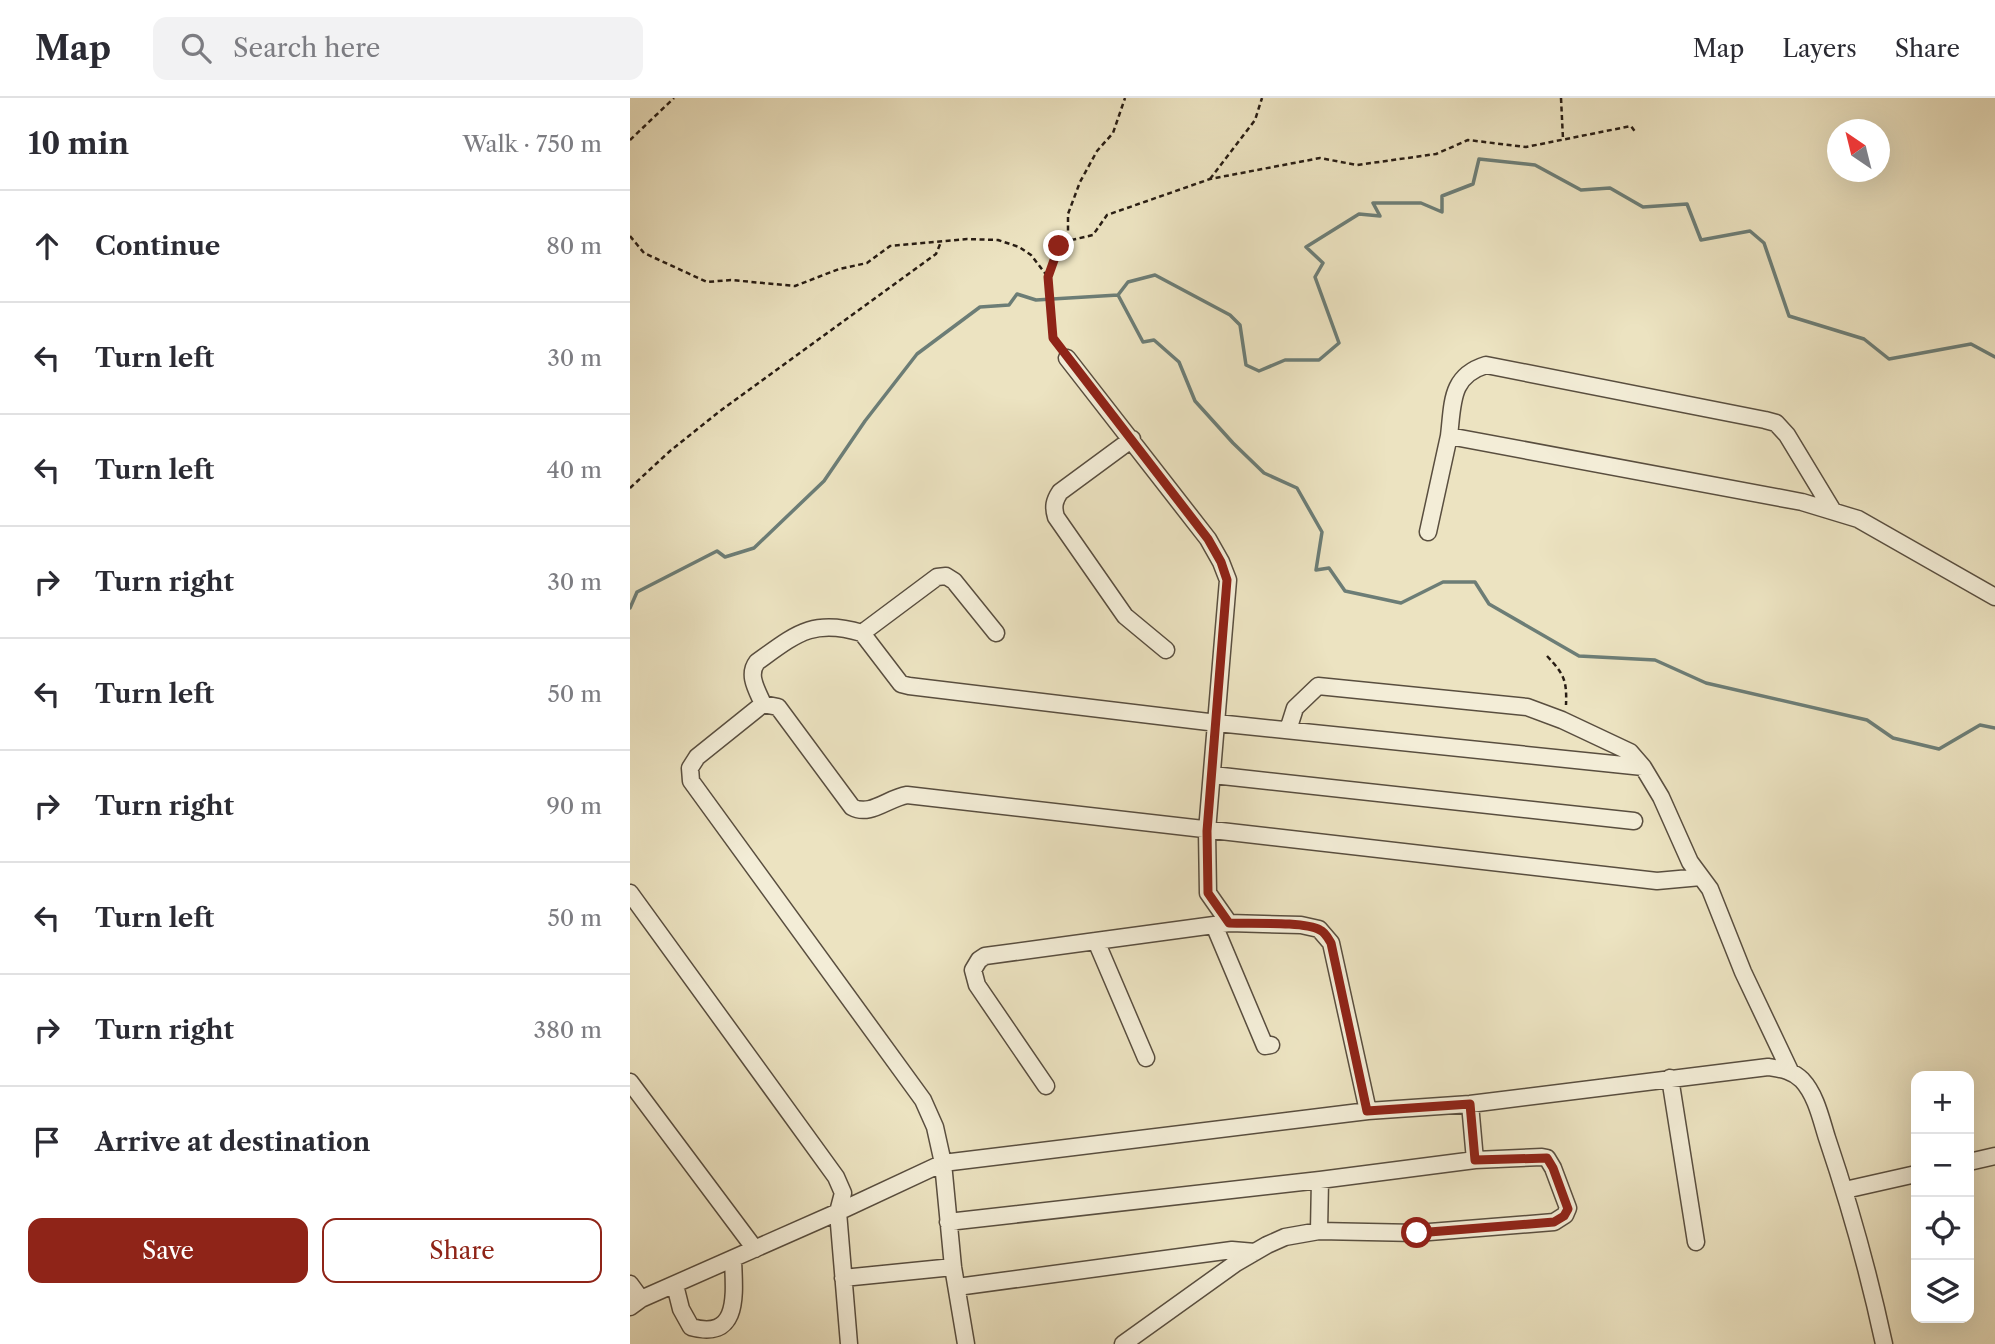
<!DOCTYPE html>
<html lang="en">
<head>
<meta charset="utf-8">
<style>
  :root { --surface:#fff; --page:#f2f2f3; --text:#2b2b33; --muted:#7c7c81; --line:#e1e1e2; --accent:#8f2418 }
  body { margin:0; font-family:"Libre Caslon Text",serif; background:var(--page); color:var(--text) }
  .controls { position:absolute; right:21px; bottom:21px; display:grid; overflow:hidden; border-radius:14px; box-shadow:0 7px 28px #0002 }
  .controls button { width:63px; height:63px; display:grid; place-items:center; padding:0; border:0; border-bottom:2px solid var(--line); background:var(--surface); color:var(--text); font:35px sans-serif }
  .compass { position:absolute; left:1197px; top:21px; width:63px; height:63px; border-radius:50%; background:var(--surface); box-shadow:0 7px 28px #0002; rotate:325deg }
  .stop { position:absolute; width:21px; height:21px; margin:-16px; border:5px solid #8f2418; border-radius:50%; background:#fff }
  .stop.end { background:#8f2418; border-color:#fff; box-shadow:0 2px 7px #0008 }
  .list { margin:0; padding:0; list-style:none }
  h2 { display:flex; justify-content:space-between; align-items:center; height:91px; margin:0; padding:0 28px; font-size:30px }
  h2 small { font-size:23px; font-weight:400; color:var(--muted) }
  .list li { display:grid; grid-template-columns:46px 1fr auto; gap:21px; align-items:center; box-sizing:border-box; height:112px; padding:0 28px; border-top:2px solid var(--line) }
  .list b { display:block; font-size:26px; white-space:nowrap }
  .list em { font-size:23px; font-style:normal; color:var(--muted) }
  .actions { display:flex; gap:14px; padding:21px 28px }
  .actions a { flex:1; padding:16px 0; border:2px solid var(--accent); border-radius:14px; text-align:center; font-size:24px; color:var(--accent) }
  .actions .main { background:var(--accent); color:#fff }
  .icon { flex:none; width:38px; height:38px; fill:none; stroke:currentColor; stroke-width:2; stroke-linecap:round; stroke-linejoin:round }
  .map { position:relative; flex:none; width:1365px; height:1246px; overflow:hidden }
  header { display:flex; align-items:center; gap:42px; box-sizing:border-box; height:98px; padding:0 35px; background:var(--surface); border-bottom:2px solid var(--line) }
  header strong { font-size:33px }
  nav { display:flex; gap:38px; margin-inline-start:auto; font-size:24px }
  .search { width:490px; height:63px; background:var(--page); display:flex; align-items:center; gap:18px; box-sizing:border-box; padding:0 24px; border-radius:14px; color:var(--muted); font-size:26px }
  main { display:flex }
  aside { flex:1; background:var(--surface) }
  .map>svg:first-child { display:block }
  .lines { fill:none; stroke-linecap:round; stroke-linejoin:round }
  .stream { stroke:#6c7d76; stroke-width:3.5 }
  .minor-casing { stroke:#594e3f; stroke-width:19 }
  .path { stroke:#281d14; stroke-width:2.5; stroke-dasharray:5 3.5; stroke-linecap:butt }
  .minor { stroke:#f3edd7; stroke-width:16 }
  .route { stroke:#8f2418; stroke-width:9 }
</style>
</head>
<body>
<header>
<strong>Map</strong>
<div class="search"><svg class="icon" aria-label="search" viewBox="0 0 24 24"><circle cx="10" cy="10" r="6"/><path d="M15 15l6 6"/></svg>Search here</div>
<nav><a>Map</a><a>Layers</a><a>Share</a></nav>
</header>
<main>
<aside>
<h2>10 min<small>Walk · 750 m</small></h2>
<ul class="list">
<li><svg class="icon" aria-label="ahead" viewBox="0 0 24 24"><path d="M12 20V5M6 11l6-6 6 6"/></svg><div><b>Continue</b></div><em>80 m</em></li>
<li><svg class="icon" aria-label="left" viewBox="0 0 24 24"><path d="M17 20v-9H6M10 6l-5 5 5 5"/></svg><div><b>Turn left</b></div><em>30 m</em></li>
<li><svg class="icon" aria-label="left" viewBox="0 0 24 24"><path d="M17 20v-9H6M10 6l-5 5 5 5"/></svg><div><b>Turn left</b></div><em>40 m</em></li>
<li><svg class="icon" aria-label="right" viewBox="0 0 24 24"><path d="M7 20v-9h11M14 6l5 5-5 5"/></svg><div><b>Turn right</b></div><em>30 m</em></li>
<li><svg class="icon" aria-label="left" viewBox="0 0 24 24"><path d="M17 20v-9H6M10 6l-5 5 5 5"/></svg><div><b>Turn left</b></div><em>50 m</em></li>
<li><svg class="icon" aria-label="right" viewBox="0 0 24 24"><path d="M7 20v-9h11M14 6l5 5-5 5"/></svg><div><b>Turn right</b></div><em>90 m</em></li>
<li><svg class="icon" aria-label="left" viewBox="0 0 24 24"><path d="M17 20v-9H6M10 6l-5 5 5 5"/></svg><div><b>Turn left</b></div><em>50 m</em></li>
<li><svg class="icon" aria-label="right" viewBox="0 0 24 24"><path d="M7 20v-9h11M14 6l5 5-5 5"/></svg><div><b>Turn right</b></div><em>380 m</em></li>
<li><svg class="icon" aria-label="arrive" viewBox="0 0 24 24"><path d="M6 21V4h12l-3 4 3 4H6"/></svg><div><b>Arrive at destination</b></div></li>
</ul>
<div class="actions"><a class="main">Save</a><a>Share</a></div>
</aside>
<div class="map">
<svg width="1365" height="1246" viewBox="0 0 1365 1246">
  <rect width="100%" height="100%" fill="#ece3c1"/>
  <filter id="stains"><feTurbulence type="fractalNoise" baseFrequency=".00286" numOctaves="4"/><feColorMatrix values="0 0 0 0 .2 0 0 0 0 .09 0 0 0 0 .02 0 0 0 .5 -.17"/></filter>
  <radialGradient id="worn" r=".72"><stop offset=".6" stop-color="#630" stop-opacity="0"/><stop offset="1" stop-color="#630" stop-opacity=".3"/></radialGradient>
  <g class="lines">
    <path class="stream" d="M488 197 498 184 525 177 600 217 610 227 616 267 629 273 655 262H689L709 245 685 179 693 165 676 149 729 116 750 118 743 105H791L812 114V98L843 86 849 61 905 67 951 92 980 90 1013 109 1057 106 1071 142 1120 133 1134 145 1159 218 1234 241 1259 261 1341 246 1365 259
      M0 510 7 494 87 453 95 459 124 450 194 383 235 323 287 256 350 209 379 207 387 196 406 202 488 197 513 244 524 242 549 264 565 303 603 345 634 375 667 390 692 434 686 472 699 470 715 493 771 505 813 484H845L859 506 949 558 1025 562 1076 585 1237 622 1263 640 1309 651 1350 627 1365 630"/>
    <g class="minor-casing">
      <path id="minor" d="M437 260 578 441 591 464 598 482 577 733 578 795 599 825
        M819 338C823 305 820 278 856 267L1135 322 1146 325 1157 337 1203 413
        M502 341 430 394C424 403 423 409 426 419L495 518 536 552
        M798 434 819 338 1172 404 1228 421 1365 499
        M232 535 271 586 279 588 587 625 1013 669
        M133 606 148 609 222 709C240 719 258 700 277 697L1027 783 1071 779
        M658 632 665 610 688 588 897 609 932 622 1000 654 1013 669 1031 699 1060 764 1080 791 1113 874 1160 973
        M583 677 1004 723
        M0 795 206 1079 213 1095 208 1114 219 1246
        M584 827 635 948 641 947
        M516 960 466 843 599 825 671 827 689 831 701 845 738 1013
        M1040 980 1066 1144
        M0 984 125 1151
        M416 988 347 887 343 872 349 862 355 858 466 843
        M840 1006 845 1062
        M1339 1064 1365 1058
        M1215 1092 1286 1076
        M318 1124 690 1082 845 1062 912 1059 917 1060 923 1070 938 1110 935 1117 924 1124 787 1135 689 1133
        M213 1180 323 1169
        M0 1186 11 1201
        M45 1187 51 1211 61 1229C111 1243 104 1194 103 1161
        M327 1189 602 1152 625 1154
        M0 1209 11 1201 208 1114 313 1065 738 1013 840 1006 1138 969C1151 971 1162 972 1172 982 1186 997 1191 1021 1197 1040 1220 1108 1239 1176 1254 1246
        M336 1246 323 1169 313 1065 305 1029 293 1002 61 683 60 670 67 659 133 606C127 592 117 577 127 564 166 536 183 520 232 535L307 479 316 478 324 483 366 535
        M493 1246 606 1165 637 1147 655 1139 689 1133 690 1082"/>
    </g>
    <path class="path" d="M931 0 933 41
      M0 42 44 0
      M580 81 625 22 632 0
      M0 138 14 155 77 184 101 182 165 188 209 171 237 165 260 148 337 141 368 142 389 149 401 157 418 179 423 240 429 248
      M433 144 463 137 477 117 580 81 690 60 727 67 806 56 838 42 896 49 1001 28 1006 35
      M418 179 430 148 438 135V116L450 84 467 53 483 35 495 0
      M0 390 40 353 90 313 306 156 311 144
      M917 558C934 576 937 582 936 607"/>
    <use href="#minor" class="minor"/>
  </g>
  <g class="lines">
    <path class="route" d="M429 148 418 179 423 240 578 441 591 464 597 482 577 733 578 795 599 825C619 826 674 823 690 832 695 834 698 840 701 845L737 1013 840 1006 845 1062 917 1060 923 1070 938 1111 934 1118 924 1124 787 1135"/>
  </g>
  <rect width="100%" height="100%" filter="url(#stains)"/>
  <rect width="100%" height="100%" fill="url(#worn)"/>
</svg>
<div class="controls">
<button>+</button>
<button>−</button>
<button><svg class="icon" aria-label="locate" viewBox="0 0 24 24"><circle cx="12" cy="12" r="6"/><path d="M12 2v4M12 18v4M2 12h4M18 12h4"/></svg></button>
<button><svg class="icon" aria-label="layers" viewBox="0 0 24 24"><path d="M12 4l9 5-9 5-9-5zM3 14l9 5 9-5"/></svg></button>
</div>
<svg class="compass" viewBox="-18 -18 36 36"><path d="M0-13l5 13h-10z" fill="#e53935"/><path d="M0 13l5-13h-10z" fill="#7c7c81"/></svg>
<div class="stop" style="left:787px;top:1135px"></div>
<div class="stop end" style="left:429px;top:148px"></div>
</div>
</main>
</body>
</html>
